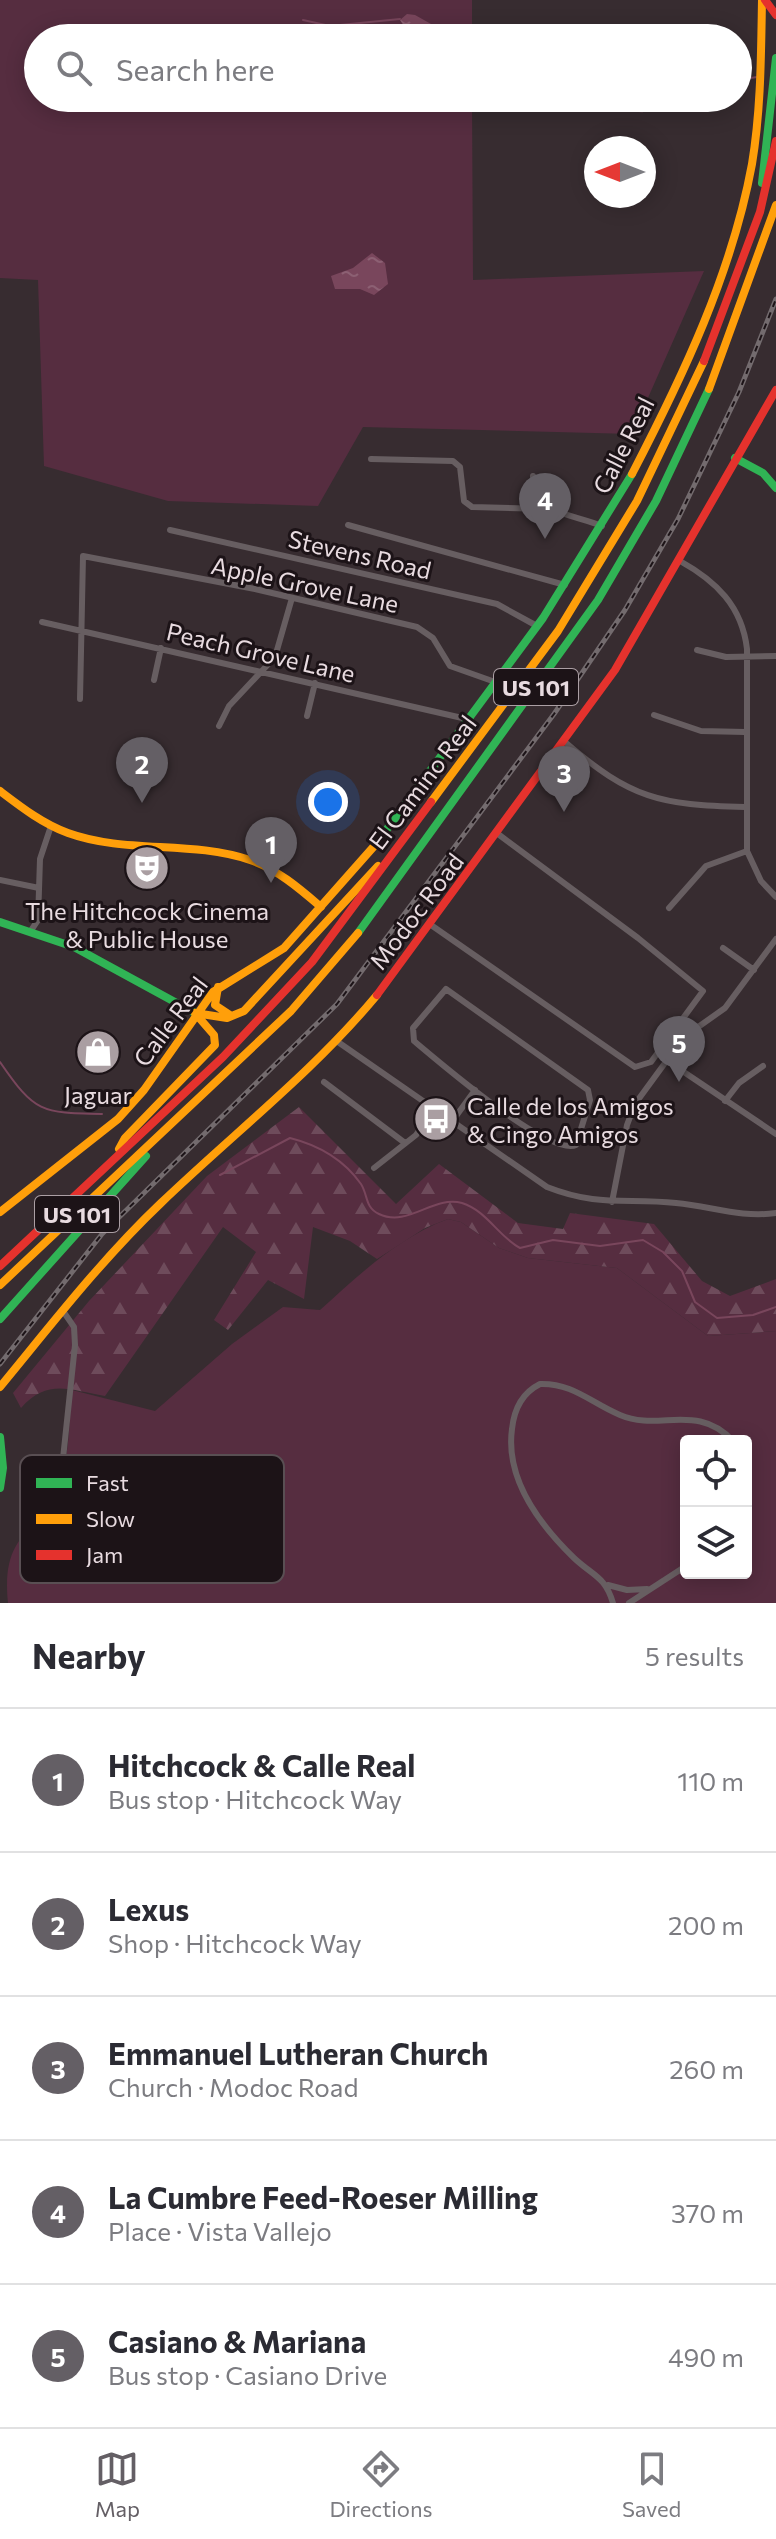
<!DOCTYPE html>
<html lang="en">
<head>
<meta charset="utf-8">
<style>
  :root { --surface:#fff; --page:#f2f2f3; --text:#2b2b33; --muted:#7c7c81; --line:#e1e1e2; --accent:#645f65 }
  body { margin:0; font-family:Commissioner,sans-serif; background:var(--page); color:var(--text) }
  .controls { position:absolute; right:24px; bottom:24px; display:grid; overflow:hidden; border-radius:8px; box-shadow:0 4px 20px #0003 }
  .controls button { width:72px; height:72px; display:grid; place-items:center; padding:0; border:0; border-bottom:2px solid var(--line); background:var(--surface); color:var(--text); font:40px sans-serif }
  .compass { position:absolute; left:584px; top:136px; width:72px; height:72px; border-radius:50%; background:var(--surface); box-shadow:0 4px 20px #0003; rotate:270deg }
  .you { position:absolute; left:328px; top:802px; width:28px; height:28px; margin:-20px; border:6px solid #fff; border-radius:50%; background:#1a73e8; box-shadow:0 0 0 12px #1a73e833 }
  .badge { display:grid; place-items:center; width:52px; height:52px; border-radius:50%; background:var(--accent); color:#fff; font-size:26px; font-weight:700 }
  .pin { position:absolute; translate:-50% -66px; filter:drop-shadow(0 2px 4px #0008) }
  .pin::after { content:''; position:absolute; top:42px; width:28px; height:24px; background:inherit; clip-path:polygon(0 0,100% 0,50% 100%) }
  .list { margin:0; padding:0; list-style:none }
  h2 { display:flex; justify-content:space-between; align-items:center; height:104px; margin:0; padding:0 32px; font-size:34px }
  h2 small { font-size:26px; font-weight:400; color:var(--muted) }
  .list li { display:grid; grid-template-columns:52px 1fr auto; gap:24px; align-items:center; box-sizing:border-box; height:144px; padding:0 32px; border-top:2px solid var(--line) }
  .list b { display:block; font-size:30px; white-space:nowrap }
  .list p { margin:0; font-size:26px; white-space:nowrap; color:var(--muted) }
  .list em { font-size:26px; font-style:normal; color:var(--muted) }
  .icon { flex:none; width:44px; height:44px; fill:none; stroke:currentColor; stroke-width:2; stroke-linecap:round; stroke-linejoin:round }
  .map { position:relative; flex:none; width:776px; height:1603px; overflow:hidden }
  .search { position:absolute; background:var(--surface); box-shadow:0 4px 20px #0003; left:24px; right:24px; top:24px; height:88px; display:flex; align-items:center; gap:20px; box-sizing:border-box; padding:0 28px; border-radius:44px; color:var(--muted); font-size:30px }
  .sheet { height:824px; background:var(--surface) }
  nav { display:flex; justify-content:space-around; align-items:center; box-sizing:border-box; height:112px; border-top:2px solid var(--line); background:var(--surface); font-size:22px; color:var(--muted) }
  nav a { display:grid; justify-items:center; gap:4px }
  nav .on { color:var(--accent) }
  .map>svg:first-child { display:block }
  .grass { fill:#562d40; fill-rule:evenodd }
  .forest { fill:url(#forest-firs) }
  .water { fill:url(#water-ripples) }
  .lines { fill:none; stroke-linecap:round; stroke-linejoin:round }
  .stream { stroke:#79465c; stroke-width:2 }
  .street { stroke:#675e61; stroke-width:6 }
  .fast { stroke:#30b455; stroke-width:8 }
  .slow { stroke:#ff9f0a; stroke-width:8 }
  .jam { stroke:#e5322d; stroke-width:8 }
  .rail-casing { stroke:#736b6e; stroke-width:5 }
  .rail { stroke:#1c1317; stroke-width:2; stroke-dasharray:6; stroke-linecap:butt }
  .labels { text-anchor:middle; dominant-baseline:central; stroke-width:6; stroke-linejoin:round; paint-order:stroke }
  .shield { fill:#1c1317; stroke:#ab9fa4; stroke-width:2 }
  .shield-label { font-size:22px; font-weight:bold; fill:#e8dbe0 }
  .street-label { font-size:24px; fill:#e8dbe0; stroke:#1c1317 }
  .poi-label { font-size:24px; fill:#e8dbe0; stroke:#1c1317 }
  .key { fill:#1c1317; stroke:#594f53; stroke-width:2 }
  .key-label { font-size:22px; fill:#e8dbe0 }
</style>
</head>
<body>
<div class="map">
<svg width="776" height="1603" viewBox="0 0 776 1603">
  <defs>
    <pattern id="forest-firs" width="22" height="20" patternUnits="userSpaceOnUse" patternTransform="scale(2)"><rect width="22" height="20" fill="#562d40"/><path d="M5 1l3.5 6h-7zM16 11l3.5 6h-7z" fill="#6e4b5b"/></pattern>
    <pattern id="water-ripples" width="26" height="14" patternUnits="userSpaceOnUse" patternTransform="scale(2)"><rect width="26" height="14" fill="#79465c"/><path d="M2 4q2-2 4 0t4 0M15 11q2-2 4 0t4 0" fill="none" stroke="#8c6073"/></pattern>
  </defs>
  <rect width="100%" height="100%" fill="#372c30"/>
  <path class="grass" d="M0 0H472V38H38V98H472L473 280 704 271 632 434 363 427 318 506 168 501 44 466 38 280 0 278Z
    M448 1219 461 1222 499 1248 528 1258 617 1268 708 1336 776 1331V1603H8C0 1526 43 1536 60 1482 70 1453 69 1420 72 1390L155 1411 232 1344 283 1307 320 1310C359 1275 397 1238 448 1219ZM686 1441H746V1573H686Z"/>
  <path class="forest" d="M299 1107 396 1204 439 1164 518 1223 563 1229 570 1213 654 1224 702 1281 730 1296 776 1279V1331L708 1336 617 1268 528 1258 499 1248 461 1222 448 1219 425 1228 377 1259 350 1241 313 1227 304 1299 268 1280 228 1330 214 1320 256 1252 223 1227 105 1396C70 1390 47 1378 21 1408L13 1393 89 1301 207 1176Z"/>
  <path class="water" d="M415 15 456 38H412L400 20 407 14Z
    M372 253 385 263 388 284 374 295 360 289H335L331 276 353 268Z"/>
  <g class="lines">
    <path class="stream" d="M303 20 330 26 400 19
      M738 80 757 77
      M600 98C637 117 650 114 687 98
      M0 1062C35 1113 41 1113 102 1114
      M220 1175 290 1138C318 1145 344 1160 361 1184 368 1195 365 1208 379 1214 408 1228 433 1195 462 1203 487 1211 498 1236 520 1248L553 1240 600 1246 643 1240 663 1252 682 1271 695 1302 717 1318 753 1315 776 1307"/>
    <path class="street" d="M371 459 453 461 460 467 464 501 472 507 547 509
      M533 476C532 514 573 514 602 526
      M348 525 565 585
      M170 530 497 604 537 626
      M680 561C716 581 742 606 747 649V851L761 881 776 897
      M42 622 471 720
      M697 650 726 657 776 656
      M154 680 161 648
      M80 699 83 556 255 589 417 627 433 638 450 666 498 683
      M654 715 701 731 745 732
      M307 716 315 683
      M219 726 229 706 275 657 292 598
      M565 742C631 799 660 805 745 807
      M0 880 39 888
      M669 908 706 866 747 851
      M431 925 635 1067 651 1062 703 991 638 938 498 834
      M32 929 38 920 40 859 51 826
      M723 948 754 970
      M446 989 588 1090 590 1100 576 1145C549 1157 438 1061 414 1041L413 1028Z
      M338 1042 547 1187C598 1207 625 1198 676 1203 711 1206 740 1218 776 1213
      M666 1060 776 1134
      M324 1082 405 1143
      M725 1101 739 1083 763 1066
      M451 1123 475 1090
      M374 1168 416 1135 433 1111
      M612 1202 627 1125 635 1104 684 1037 725 1008 776 939
      M746 1465 749 1483 746 1503
      M36 1529 62 1468 75 1345 74 1327 63 1311
      M608 1585 627 1590 647 1589
      M613 1603C605 1576 593 1576 574 1558 540 1525 505 1480 512 1429 514 1410 522 1393 540 1384 573 1383 591 1403 620 1415 659 1432 697 1402 733 1441
      M629 1603 686 1566"/>
    <path class="fast" d="M762 183 776 58
      M735 458 763 473 776 488
      M376 844 543 618 632 474
      M0 922 74 947 195 1013
      M358 933 598 600 656 501 709 389
      M0 1319 146 1156
      M0 1437 3 1468 0 1488"/>
    <path class="slow" d="M709 389 776 205
      M632 474C683 376 732 273 752 164 761 110 761 55 762 0
      M0 791C21 807 43 824 68 833 126 854 191 840 250 860 277 869 300 889 321 907
      M431 802 558 631 637 501 704 361
      M218 987 215 1005 230 1015
      M195 1013 227 1018 244 1011 378 866
      M119 1149 125 1138 215 1045 214 1035 195 1013
      M0 1212 118 1119 144 1090 213 992 284 948 376 844
      M0 1285 291 1011 358 933
      M0 1387C52 1324 102 1259 161 1203 234 1133 313 1072 377 995"/>
    <path class="jam" d="M765 0 776 15
      M704 361 760 212 776 141
      M377 995 615 670 776 390
      M0 1266 223 1057 312 962 431 802"/>
    <g class="rail-casing">
      <path id="rail" d="M0 1364 102 1234 337 1004 554 714 625 610 678 519 739 392 776 299"/>
    </g>
    <use href="#rail" class="rail"/>
  </g>
  <defs>
    <g id="theatre-disc" transform="scale(2.3)"><circle r="9.5" fill="#aa9ea2" stroke="#1c1317"/><path d="M-5-5.5Q0-4 5-5.5V0Q5 5 0 6Q-5 5-5 0ZM-3.3-2.5H-1v1.5H-3.3ZM1-2.5H3.3v1.5H1ZM-2.8 1Q0 5.5 2.8 1Z" fill="#fff"/></g>
    <g id="shop-disc" transform="scale(2.3)"><circle r="9.5" fill="#aa9ea2" stroke="#1c1317"/><path d="M-5-2.5h2.3a2.7 3.5 0 0 1 5.4 0H5L5.5 6h-11ZM-1.5-2.5h3a1.5 2.3 0 0 0-3 0Z" fill="#fff"/></g>
    <g id="bus-disc" transform="scale(2.3)"><circle r="9.5" fill="#aa9ea2" stroke="#1c1317"/><path d="M-5-6H5V4H4V6H2V4H-2V6H-4V4H-5ZM-3.5-4V0h7V-4ZM-3.5 1.2v1.5H-2V1.2ZM2 1.2v1.5H3.5V1.2Z" fill="#fff"/></g>
  </defs>
  <g fill-rule="evenodd">
    <use href="#theatre-disc" x="147" y="868"/>
    <use href="#shop-disc" x="98" y="1052"/>
    <use href="#bus-disc" x="436" y="1119"/>
  </g>
  <g class="labels">
    <g class="shield">
      <rect x="494" y="669" width="84" height="36" rx="6"/>
      <rect x="35" y="1196" width="84" height="36" rx="6"/>
    </g>
    <g class="shield-label">
      <text x="536" y="687">US 101</text>
      <text x="77" y="1214">US 101</text>
    </g>
    <g class="street-label">
      <text transform="translate(623 445) rotate(-63)">Calle Real</text>
      <text transform="translate(360 554) rotate(13)">Stevens Road</text>
      <text transform="translate(305 584) rotate(12)">Apple Grove Lane</text>
      <text transform="translate(261 652) rotate(13)">Peach Grove Lane</text>
      <text transform="translate(422 782) rotate(-53)">El Camino Real</text>
      <text transform="translate(416 911) rotate(-53)">Modoc Road</text>
      <text transform="translate(170 1021) rotate(-53)">Calle Real</text>
    </g>
    <g class="poi-label">
      <text x="147" y="910">The Hitchcock Cinema<tspan x="147" dy="28">&amp; Public House</tspan></text>
      <text x="98" y="1094">Jaguar</text>
      <text x="467" y="1105" text-anchor="start">Calle de los Amigos<tspan x="467" dy="28">&amp; Cingo Amigos</tspan></text>
    </g>
  </g>
  <rect x="20" y="1455" width="264" height="128" rx="12" class="key"/>
  <rect x="36" y="1478" width="36" height="10" fill="#30b455"/>
  <rect x="36" y="1514" width="36" height="10" fill="#ff9f0a"/>
  <rect x="36" y="1550" width="36" height="10" fill="#e5322d"/>
  <g class="key-label">
    <text x="86" y="1491">Fast</text>
    <text x="86" y="1527">Slow</text>
    <text x="86" y="1563">Jam</text>
  </g>
</svg>
<div class="controls">
<button><svg class="icon" aria-label="locate" viewBox="0 0 24 24"><circle cx="12" cy="12" r="6"/><path d="M12 2v4M12 18v4M2 12h4M18 12h4"/></svg></button>
<button><svg class="icon" aria-label="layers" viewBox="0 0 24 24"><path d="M12 4l9 5-9 5-9-5zM3 14l9 5 9-5"/></svg></button>
</div>
<svg class="compass" viewBox="-18 -18 36 36"><path d="M0-13l5 13h-10z" fill="#e53935"/><path d="M0 13l5-13h-10z" fill="#7c7c81"/></svg>
<div class="you"></div>
<div class="pin badge" style="left:271px;top:883px">1</div>
<div class="pin badge" style="left:142px;top:803px">2</div>
<div class="pin badge" style="left:564px;top:812px">3</div>
<div class="pin badge" style="left:545px;top:539px">4</div>
<div class="pin badge" style="left:679px;top:1082px">5</div>
<div class="search"><svg class="icon" aria-label="search" viewBox="0 0 24 24"><circle cx="10" cy="10" r="6"/><path d="M15 15l6 6"/></svg>Search here</div>
</div>
<section class="sheet">
<h2>Nearby<small>5 results</small></h2>
<ul class="list">
<li><span class="badge">1</span><div><b>Hitchcock &amp; Calle Real</b><p>Bus stop · Hitchcock Way</p></div><em>110 m</em></li>
<li><span class="badge">2</span><div><b>Lexus</b><p>Shop · Hitchcock Way</p></div><em>200 m</em></li>
<li><span class="badge">3</span><div><b>Emmanuel Lutheran Church</b><p>Church · Modoc Road</p></div><em>260 m</em></li>
<li><span class="badge">4</span><div><b>La Cumbre Feed-Roeser Milling</b><p>Place · Vista Vallejo</p></div><em>370 m</em></li>
<li><span class="badge">5</span><div><b>Casiano &amp; Mariana</b><p>Bus stop · Casiano Drive</p></div><em>490 m</em></li>
</ul>
</section>
<nav>
<a class="on"><svg class="icon" aria-label="map" viewBox="0 0 24 24"><path d="M3 6l6-2 6 2 6-2v14l-6 2-6-2-6 2zM9 4v14M15 6v14"/></svg>Map</a>
<a><svg class="icon" aria-label="directions" viewBox="0 0 24 24"><path d="M12 3l9 9-9 9-9-9zM9 14v-3h6M13 9l2 2-2 2"/></svg>Directions</a>
<a><svg class="icon" aria-label="saved" viewBox="0 0 24 24"><path d="M7 4h10v16l-5-4-5 4z"/></svg>Saved</a>
</nav>
</body>
</html>
